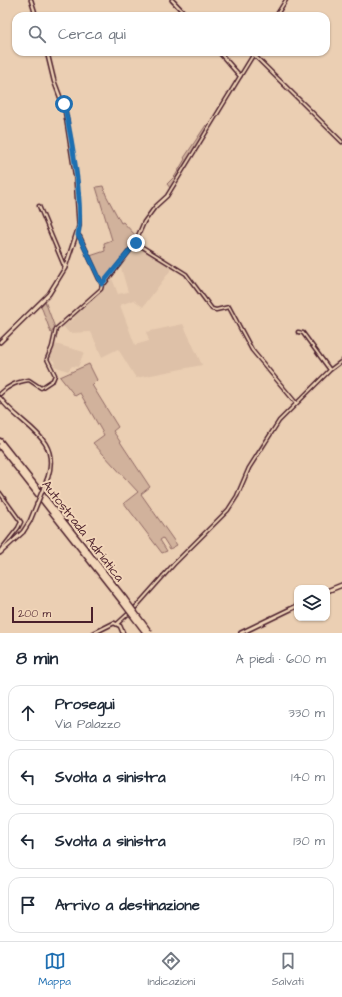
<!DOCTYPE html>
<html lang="it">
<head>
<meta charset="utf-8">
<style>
  :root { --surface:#fff; --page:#f6f6f7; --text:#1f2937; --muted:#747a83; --line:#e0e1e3; --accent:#1f6fb2 }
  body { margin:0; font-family:"Architects Daughter",sans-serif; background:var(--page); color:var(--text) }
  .controls { position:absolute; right:12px; bottom:12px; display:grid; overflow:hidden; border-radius:8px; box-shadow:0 1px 3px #0004 }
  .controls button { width:36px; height:36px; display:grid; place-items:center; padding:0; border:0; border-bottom:1px solid var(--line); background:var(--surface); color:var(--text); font:20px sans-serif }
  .scale { position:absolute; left:12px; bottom:10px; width:81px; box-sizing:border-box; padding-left:4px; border:2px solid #4a1f2b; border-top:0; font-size:11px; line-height:14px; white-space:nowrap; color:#4a1f2b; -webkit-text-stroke:3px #f2d6b9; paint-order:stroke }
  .stop { position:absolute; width:12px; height:12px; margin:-9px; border:3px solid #1f6fb2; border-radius:50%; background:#fff }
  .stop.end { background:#1f6fb2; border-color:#fff; box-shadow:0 1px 4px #0008 }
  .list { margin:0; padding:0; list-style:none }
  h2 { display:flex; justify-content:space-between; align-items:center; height:52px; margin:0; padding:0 16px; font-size:17px }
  h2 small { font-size:13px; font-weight:400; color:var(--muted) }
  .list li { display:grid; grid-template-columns:26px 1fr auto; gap:12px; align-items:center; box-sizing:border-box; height:56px; margin:0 8px 8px; padding:0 8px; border:1px solid var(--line); border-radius:12px }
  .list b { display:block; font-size:15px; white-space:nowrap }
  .list p { margin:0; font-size:13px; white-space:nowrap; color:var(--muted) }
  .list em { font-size:13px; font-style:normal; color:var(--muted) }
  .icon { flex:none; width:22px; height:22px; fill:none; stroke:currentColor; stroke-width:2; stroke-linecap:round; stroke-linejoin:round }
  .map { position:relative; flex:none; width:342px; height:633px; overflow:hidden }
  .search { position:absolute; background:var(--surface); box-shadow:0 1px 3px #0004; left:12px; right:12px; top:12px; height:44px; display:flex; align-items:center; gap:10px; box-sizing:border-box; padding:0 14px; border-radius:12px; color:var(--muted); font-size:15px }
  .sheet { height:308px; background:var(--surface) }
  nav { display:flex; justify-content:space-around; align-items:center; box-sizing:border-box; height:56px; border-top:1px solid var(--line); background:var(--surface); font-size:11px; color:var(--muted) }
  nav a { display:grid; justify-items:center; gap:2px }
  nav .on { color:var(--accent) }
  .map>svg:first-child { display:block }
  .built { fill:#dec1a8 }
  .green { fill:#d1b29c; stroke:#8e6864 }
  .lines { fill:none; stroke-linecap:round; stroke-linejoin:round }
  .minor-casing { stroke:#4a1f2b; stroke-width:5 }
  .tertiary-casing { stroke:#4a1f2b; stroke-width:5.5 }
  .secondary-casing { stroke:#4a1f2b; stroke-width:6 }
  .motorway-casing { stroke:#4a1f2b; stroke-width:7 }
  .minor { stroke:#f2d6b9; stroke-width:2 }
  .tertiary { stroke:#f2d6b9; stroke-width:2.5 }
  .secondary { stroke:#f2d6b9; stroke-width:3 }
  .motorway { stroke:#f2d6b9; stroke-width:4 }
  .tertiary-bridge-casing { stroke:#4a1f2b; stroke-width:5.5; stroke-linecap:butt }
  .motorway-bridge-casing { stroke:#4a1f2b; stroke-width:7; stroke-linecap:butt }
  .tertiary-bridge { stroke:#f2d6b9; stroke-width:2.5 }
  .motorway-bridge { stroke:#f2d6b9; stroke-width:4 }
  .route { stroke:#1f6fb2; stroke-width:5 }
  .labels { text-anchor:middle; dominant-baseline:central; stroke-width:4; stroke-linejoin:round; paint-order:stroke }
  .street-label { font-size:13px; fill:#4a1f2b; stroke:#f2d6b9 }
</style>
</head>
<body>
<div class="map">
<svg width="342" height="633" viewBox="0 0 342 633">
  <rect width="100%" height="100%" fill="#ebcfb3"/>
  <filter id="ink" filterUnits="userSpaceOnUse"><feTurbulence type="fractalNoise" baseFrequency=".025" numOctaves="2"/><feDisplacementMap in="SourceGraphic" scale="8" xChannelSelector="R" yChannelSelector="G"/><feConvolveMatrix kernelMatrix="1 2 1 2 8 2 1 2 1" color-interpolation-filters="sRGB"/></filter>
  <g filter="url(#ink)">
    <path class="built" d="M136 244 173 267 143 307 134 300 120 305 135 345 149 341 146 332 183 324 202 365 136 378 118 349 102 357 91 332 69 333 63 326 75 318 72 314 101 289 103 284 111 276 118 294 128 292 121 268H118Z
      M55 344 84 352 78 367 72 366 68 371 54 366 55 361 50 359Z"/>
    <path class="green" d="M206 125 209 128 171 189 167 184 175 176 185 159 184 158Z
      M103 186 106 195 121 223 123 222 136 236 134 244 104 283H102L90 256 105 251 104 243 112 240 96 187Z
      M45 301 55 328 51 333 41 306Z
      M89 364 97 380 92 385 118 427 113 431 150 487 141 494 177 545 170 549 163 538 160 540 167 551 162 553 124 503 138 492 93 443 104 435 80 393 75 396 60 377Z"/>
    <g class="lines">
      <g class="minor-casing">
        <path id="minor" d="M276 16 286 0
          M254 55 342 142
          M39 206 65 268
          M78 235 80 237 101 283H105L134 245 144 222 155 207 167 196 255 52
          M136 243 186 274 212 309 216 310 229 307 252 350 296 403
          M298 332 303 333 330 370
          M0 394C9 385 17 382 29 380L41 388 53 380 55 375 47 359 52 347 56 329 101 289 102 285
          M0 493 21 522 18 528 0 551
          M134 609 174 564 228 510 237 496 249 468 279 421 330 370 342 361
          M117 624 130 612"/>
      </g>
      <g class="tertiary-casing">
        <path id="tertiary" d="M31 0 36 16
          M172 0 187 16
          M219 52 240 76
          M0 342 49 294 65 268 79 226 76 180 65 110 54 81 47 52
          M0 398C20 426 61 436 48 477
          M0 553 23 532
          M94 633 114 623 120 626 123 633"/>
      </g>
      <g class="secondary-casing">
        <path id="secondary" d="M327 591 342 585
          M241 633 297 606"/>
      </g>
      <g class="motorway-casing">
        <path id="motorway" d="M0 441 124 598
          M0 446 121 600"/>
      </g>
      <use href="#minor" class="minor"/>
      <use href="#tertiary" class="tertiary"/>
      <use href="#secondary" class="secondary"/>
      <use href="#motorway" class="motorway"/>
      <g class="tertiary-bridge-casing">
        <path id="tertiary-bridge" d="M23 532 30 521 48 477"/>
      </g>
      <g class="motorway-bridge-casing">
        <path id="motorway-bridge" d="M124 598 150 633
          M121 600 146 633"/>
      </g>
      <use href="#tertiary-bridge" class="tertiary-bridge"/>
      <use href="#motorway-bridge" class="motorway-bridge"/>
    </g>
  </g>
  <g class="lines" filter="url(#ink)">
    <path class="route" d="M64 104C71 136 84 204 78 235L80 238 102 284 136 243"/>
  </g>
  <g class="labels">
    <g class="street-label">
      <text transform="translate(83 531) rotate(52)">Autostrada Adriatica</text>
    </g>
  </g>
</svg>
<div class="controls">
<button><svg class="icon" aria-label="layers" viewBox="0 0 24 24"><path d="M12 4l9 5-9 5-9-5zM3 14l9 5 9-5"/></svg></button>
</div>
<div class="scale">200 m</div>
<div class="stop" style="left:64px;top:104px"></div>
<div class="stop end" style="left:136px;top:243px"></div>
<div class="search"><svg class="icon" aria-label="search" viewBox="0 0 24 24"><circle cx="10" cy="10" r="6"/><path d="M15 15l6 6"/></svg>Cerca qui</div>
</div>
<section class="sheet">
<h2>8 min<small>A piedi · 600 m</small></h2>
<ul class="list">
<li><svg class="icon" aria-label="ahead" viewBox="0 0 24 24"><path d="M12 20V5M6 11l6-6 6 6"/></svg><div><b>Prosegui</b><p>Via Palazzo</p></div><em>330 m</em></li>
<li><svg class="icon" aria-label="left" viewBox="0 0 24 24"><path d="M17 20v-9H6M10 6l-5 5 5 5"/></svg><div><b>Svolta a sinistra</b></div><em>140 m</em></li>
<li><svg class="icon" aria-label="left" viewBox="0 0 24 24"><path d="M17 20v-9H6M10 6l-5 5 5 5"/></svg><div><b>Svolta a sinistra</b></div><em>130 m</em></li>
<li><svg class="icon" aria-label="arrive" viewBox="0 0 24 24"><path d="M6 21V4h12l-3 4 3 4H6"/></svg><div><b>Arrivo a destinazione</b></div></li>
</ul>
</section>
<nav>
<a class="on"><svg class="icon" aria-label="map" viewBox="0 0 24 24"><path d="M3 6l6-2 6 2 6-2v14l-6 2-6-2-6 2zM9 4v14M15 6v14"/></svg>Mappa</a>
<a><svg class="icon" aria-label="directions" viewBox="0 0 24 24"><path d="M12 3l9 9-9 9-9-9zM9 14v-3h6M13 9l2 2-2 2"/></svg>Indicazioni</a>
<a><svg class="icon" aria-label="saved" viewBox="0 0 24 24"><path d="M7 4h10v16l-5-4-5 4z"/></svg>Salvati</a>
</nav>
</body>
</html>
